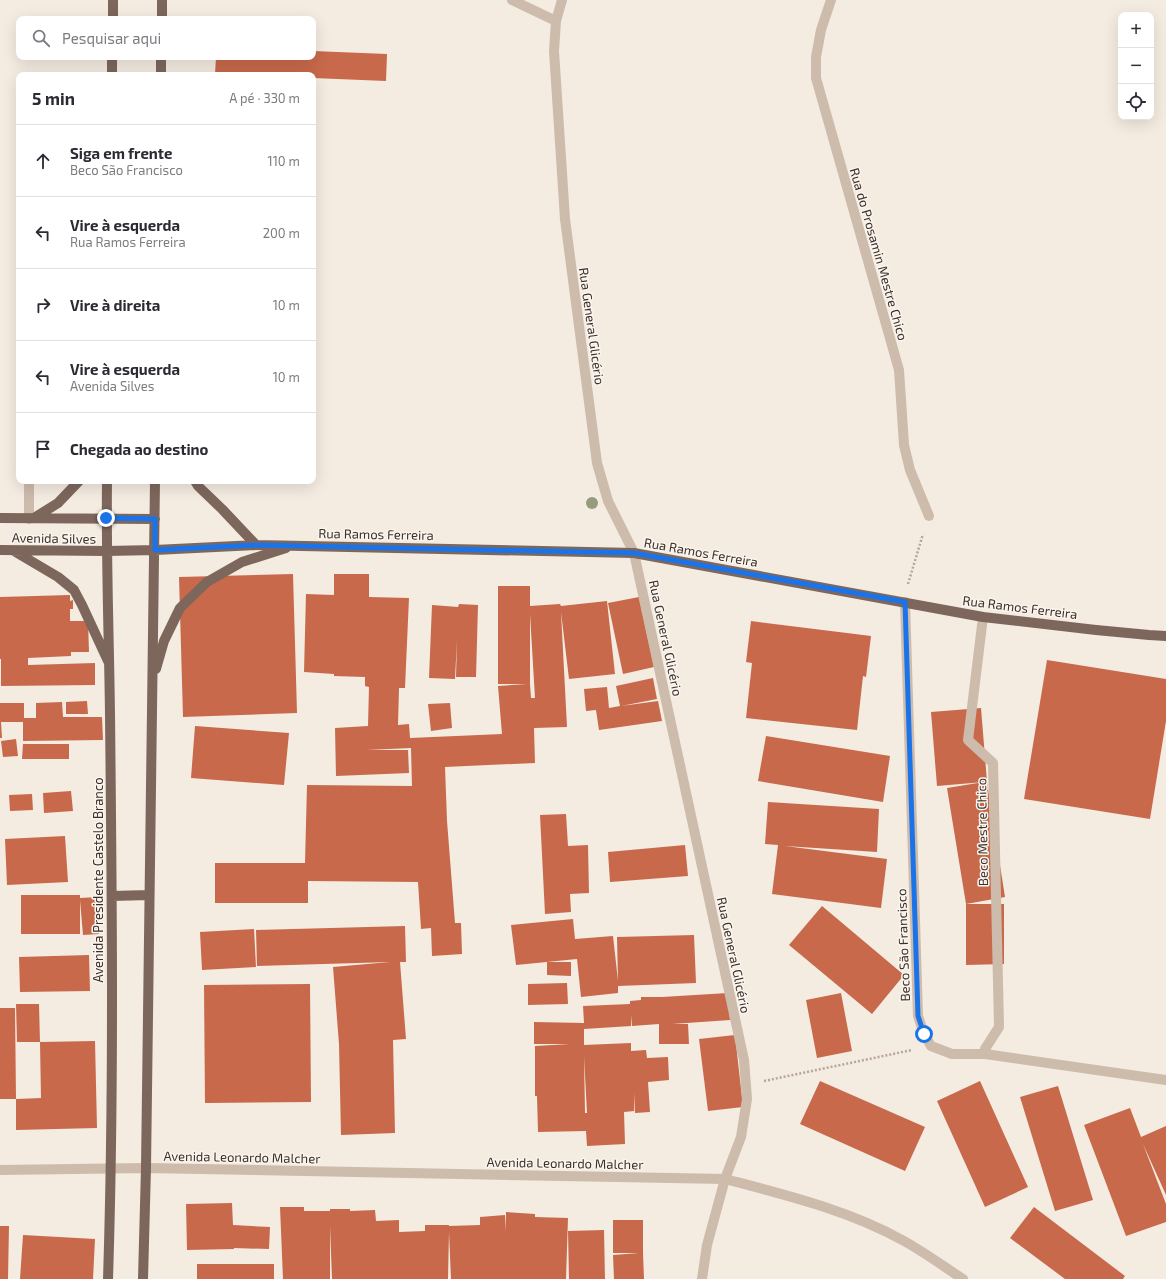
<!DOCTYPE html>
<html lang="pt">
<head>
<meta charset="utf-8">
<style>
  :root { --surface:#fff; --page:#f7f7f7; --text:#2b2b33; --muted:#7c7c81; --line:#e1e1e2 }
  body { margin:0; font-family:"Exo 2",sans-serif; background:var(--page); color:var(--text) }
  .controls { position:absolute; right:12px; top:12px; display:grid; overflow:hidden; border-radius:8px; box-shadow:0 4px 16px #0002 }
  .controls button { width:36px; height:36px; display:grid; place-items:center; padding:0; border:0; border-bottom:1px solid var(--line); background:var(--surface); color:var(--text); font:20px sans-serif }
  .stop { position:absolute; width:12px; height:12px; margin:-9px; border:3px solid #1a73e8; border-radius:50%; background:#fff }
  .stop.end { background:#1a73e8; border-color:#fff; box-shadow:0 1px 4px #0008 }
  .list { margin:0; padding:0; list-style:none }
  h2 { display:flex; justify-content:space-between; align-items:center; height:52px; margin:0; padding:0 16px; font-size:17px }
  h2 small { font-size:13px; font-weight:400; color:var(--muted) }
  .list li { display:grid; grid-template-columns:26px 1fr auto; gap:12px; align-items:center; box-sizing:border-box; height:72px; padding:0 16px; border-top:1px solid var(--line) }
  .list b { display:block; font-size:15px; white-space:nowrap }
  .list p { margin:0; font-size:13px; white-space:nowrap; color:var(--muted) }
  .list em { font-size:13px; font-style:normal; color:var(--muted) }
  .icon { flex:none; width:22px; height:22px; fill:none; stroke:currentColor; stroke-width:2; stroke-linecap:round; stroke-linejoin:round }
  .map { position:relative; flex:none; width:1166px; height:1279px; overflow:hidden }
  .search { position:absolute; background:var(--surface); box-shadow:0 4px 16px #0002; left:16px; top:16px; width:300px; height:44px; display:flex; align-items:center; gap:10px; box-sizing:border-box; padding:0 14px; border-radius:8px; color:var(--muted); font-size:15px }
  .panel { position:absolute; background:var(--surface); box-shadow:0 4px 16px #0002; left:16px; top:72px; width:300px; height:412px; border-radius:8px }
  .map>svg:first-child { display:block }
  .building { fill:#c8694b; fill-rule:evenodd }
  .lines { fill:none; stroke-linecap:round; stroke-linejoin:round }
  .path { stroke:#b9a596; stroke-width:2.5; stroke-dasharray:2 2; stroke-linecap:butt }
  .minor { stroke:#cdbbac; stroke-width:10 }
  .major { stroke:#7d675c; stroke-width:10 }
  .tree { fill:#969b7f }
  .route { stroke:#1a73e8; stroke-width:5 }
  .labels { text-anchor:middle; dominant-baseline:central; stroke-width:3; stroke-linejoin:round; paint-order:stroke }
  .street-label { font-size:13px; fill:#3b302b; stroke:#fbf5ee }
</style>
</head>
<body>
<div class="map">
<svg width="1166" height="1279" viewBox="0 0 1166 1279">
  <rect width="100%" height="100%" fill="#f4ebe1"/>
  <path class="building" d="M313 51 387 54 386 81 313 78V75L215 74 216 57H313Z
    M293 574 297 713 183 717 179 577Z
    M334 574H369V597L409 598 405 688H399L398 725 409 724 410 738 502 734 498 686 527 684H498V586H530V606L560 604 561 606 607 601 615 674 569 679 561 612 567 727 534 728 535 763 445 767 447 821 455 923H461L462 954 432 956 431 928 421 929 418 882 308 881V903H215V863H305L307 785 412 786 411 748 367 750H408L409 773 336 776 335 728 368 726 369 687 365 686V677L334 676V674L304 672 306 594 334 595ZM530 614 535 698H531L530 684Z
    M70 595V601L73 600V609H70V621H88L89 652H71V656L28 658V665L95 663V685L1 686V659H0V597Z
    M639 597 654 667 623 674 608 603Z
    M459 604 478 605 476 677H456L457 640 455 679 429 678 432 605 458 607Z
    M751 621 871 636 866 677 863 676 857 730 746 718 752 663 746 662Z
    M1047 660 1166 679V721L1150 819 1024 799Z
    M653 678 657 699 621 706 658 701 662 721 599 730 596 710 586 711 584 689 607 687 609 708 620 706 616 686Z
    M87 701 88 714H66V702Z
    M62 702 63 717H102L103 740 23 741V722H1L2 738H0V703H24V718H36V703Z
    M450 703 452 728 431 731 428 704Z
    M981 708 987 782 1005 897 966 904 947 788 984 782 937 786 931 712Z
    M195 726 289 733 284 785 191 778Z
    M766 736 890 756 883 802 758 781Z
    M16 739 18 756 3 757 1 741Z
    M23 744H69V759H22Z
    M71 791 73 811 44 813 43 793Z
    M32 794 33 810 10 811 9 795Z
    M768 802 879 809 877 852 785 846 887 859 881 908 772 894 778 845 765 844Z
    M566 814 568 846 588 845 589 893 570 894 571 912 545 914 540 815Z
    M65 836 68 882 7 885 5 839Z
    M685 845 688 876 610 882 608 852Z
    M21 895H80V898L97 897 99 934 83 935 80 900V934H21Z
    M966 904H1004V964L966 965Z
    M822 906 904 975 872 1014 789 945Z
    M573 919 575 939 613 936 618 981 617 937 694 935 696 983 618 986V993L581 997 577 959 516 965 511 925Z
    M405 926 406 962H400L406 1039 393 1040 395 1133 341 1135 339 1044 333 967 390 962 257 966 256 930Z
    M254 929 256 967 202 970 200 932Z
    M89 955 90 991 20 992 19 957Z
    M547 962H571V976L547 975Z
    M567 983 568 1004 528 1005V984Z
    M310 984 311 1102 205 1103 204 985Z
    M728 993 730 1020 672 1024H688L689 1044H659V1024L632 1026 631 1015V1026L584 1029V1045L631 1043V1051L646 1050 647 1058 668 1057 669 1080 648 1082 650 1112 635 1113 634 1093V1111L624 1112 625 1144 587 1146 586 1131 538 1132 537 1096H535V1046L570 1044H534V1022L584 1023 583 1006 630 1004V1001L641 1000V997H662ZM584 1056 587 1113H585Z
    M841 993 852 1051 817 1058 806 1000Z
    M16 1004H39L40 1042H17Z
    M0 1008H15L16 1099H0Z
    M735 1035 743 1107 708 1111 699 1039Z
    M95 1041 97 1128 16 1130V1099L41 1098 40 1042Z
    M820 1081 925 1127 905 1171 800 1124Z
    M980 1081 1028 1187 985 1207 937 1101Z
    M1058 1086 1093 1200 1055 1211 1020 1097Z
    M1130 1108 1141 1137 1166 1126V1195L1143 1144 1166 1204V1222L1126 1236 1084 1125Z
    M232 1203 233 1225 270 1227 269 1249 234 1248V1249L187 1250 186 1204Z
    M280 1207H304V1211H330V1209H350V1211L375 1210 376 1221 399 1220V1232L425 1231V1225H449V1226L480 1225V1217L505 1215 506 1231V1212L535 1214V1217L568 1218 566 1279H451L449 1232 448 1279H332L330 1226V1279H283Z
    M1034 1207 1125 1276 1123 1279H1065L1010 1238Z
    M613 1220H643V1253L644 1279H614L613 1255 639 1253H613Z
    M0 1226H9L8 1279H0Z
    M604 1230 605 1279H569L568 1231Z
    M23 1235 95 1239 93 1279H20Z
    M197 1264H274V1279H197Z"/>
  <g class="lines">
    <path class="path" d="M908 584 923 534
      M764 1081 912 1050"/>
    <path class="minor" d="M512 0 556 21
      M562 0 556 21 554 51 565 219 597 463 608 501 634 553 744 1060 747 1099 741 1137 725 1179 707 1245 702 1279
      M831 0 821 30 816 57V78L899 370 904 445 910 470 929 516
      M29 519V481
      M905 602 918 1016 924 1034 931 1046 952 1054H985L1166 1080
      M983 617 968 740 993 763 999 1027 985 1049V1054
      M0 1170 146 1168 725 1179C786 1195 848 1210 904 1241 924 1252 943 1266 963 1279"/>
    <path class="major" d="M113 19V0
      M162 19V0
      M112 75V57
      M161 75V57
      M107 481C106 559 109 636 110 714 112 902 114 1091 108 1279
      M195 481 198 486 222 509 256 545
      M0 518 155 519
      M34 518 58 503 79 481
      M0 550 107 551 155 550 256 545 634 553 983 617 1096 630 1149 635 1166 636
      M14 551 58 577 74 590 82 605 108 661
      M156 669 164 641 180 608 207 582 242 562 286 548
      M112 896 149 895
      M143 1279 146 1168 155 481"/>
  </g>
  <circle class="tree" cx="592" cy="503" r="6"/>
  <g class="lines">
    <path class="route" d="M106 518 155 519V550L256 545 634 553 905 602 918 1016 924 1034"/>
  </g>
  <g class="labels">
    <g class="street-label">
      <text transform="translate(879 254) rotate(74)">Rua do Prosamin Mestre Chico</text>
      <text transform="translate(592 326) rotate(82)">Rua General Glicério</text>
      <text transform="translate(376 534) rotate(1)">Rua Ramos Ferreira</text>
      <text transform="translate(54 538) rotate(1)">Avenida Silves</text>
      <text transform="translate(701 552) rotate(10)">Rua Ramos Ferreira</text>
      <text transform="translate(1020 607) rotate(7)">Rua Ramos Ferreira</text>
      <text transform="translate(666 638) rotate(78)">Rua General Glicério</text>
      <text transform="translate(982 832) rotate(-91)">Beco Mestre Chico</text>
      <text transform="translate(98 880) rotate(-90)">Avenida Presidente Castelo Branco</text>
      <text transform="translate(903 945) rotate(-92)">Beco São Francisco</text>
      <text transform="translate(734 955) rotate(78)">Rua General Glicério</text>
      <text transform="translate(242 1157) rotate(1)">Avenida Leonardo Malcher</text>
      <text transform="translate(565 1163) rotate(1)">Avenida Leonardo Malcher</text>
    </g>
  </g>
</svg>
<div class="controls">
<button>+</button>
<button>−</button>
<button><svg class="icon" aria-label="locate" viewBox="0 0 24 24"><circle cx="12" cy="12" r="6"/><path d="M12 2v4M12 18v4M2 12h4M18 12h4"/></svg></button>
</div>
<div class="stop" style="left:924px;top:1034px"></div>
<div class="stop end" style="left:106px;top:518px"></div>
<div class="search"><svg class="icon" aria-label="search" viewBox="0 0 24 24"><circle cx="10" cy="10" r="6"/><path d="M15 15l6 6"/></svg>Pesquisar aqui</div>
<section class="panel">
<h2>5 min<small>A pé · 330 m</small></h2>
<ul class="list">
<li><svg class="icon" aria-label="ahead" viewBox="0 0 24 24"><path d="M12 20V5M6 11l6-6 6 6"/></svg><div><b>Siga em frente</b><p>Beco São Francisco</p></div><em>110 m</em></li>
<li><svg class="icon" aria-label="left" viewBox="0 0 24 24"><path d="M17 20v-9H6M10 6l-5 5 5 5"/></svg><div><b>Vire à esquerda</b><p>Rua Ramos Ferreira</p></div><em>200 m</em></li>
<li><svg class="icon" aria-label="right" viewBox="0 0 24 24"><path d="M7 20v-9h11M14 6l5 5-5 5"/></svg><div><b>Vire à direita</b></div><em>10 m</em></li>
<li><svg class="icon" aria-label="left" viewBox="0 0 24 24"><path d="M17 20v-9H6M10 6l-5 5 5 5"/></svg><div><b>Vire à esquerda</b><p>Avenida Silves</p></div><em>10 m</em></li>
<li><svg class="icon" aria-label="arrive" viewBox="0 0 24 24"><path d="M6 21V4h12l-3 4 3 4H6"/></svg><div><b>Chegada ao destino</b></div></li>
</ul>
</section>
</div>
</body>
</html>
